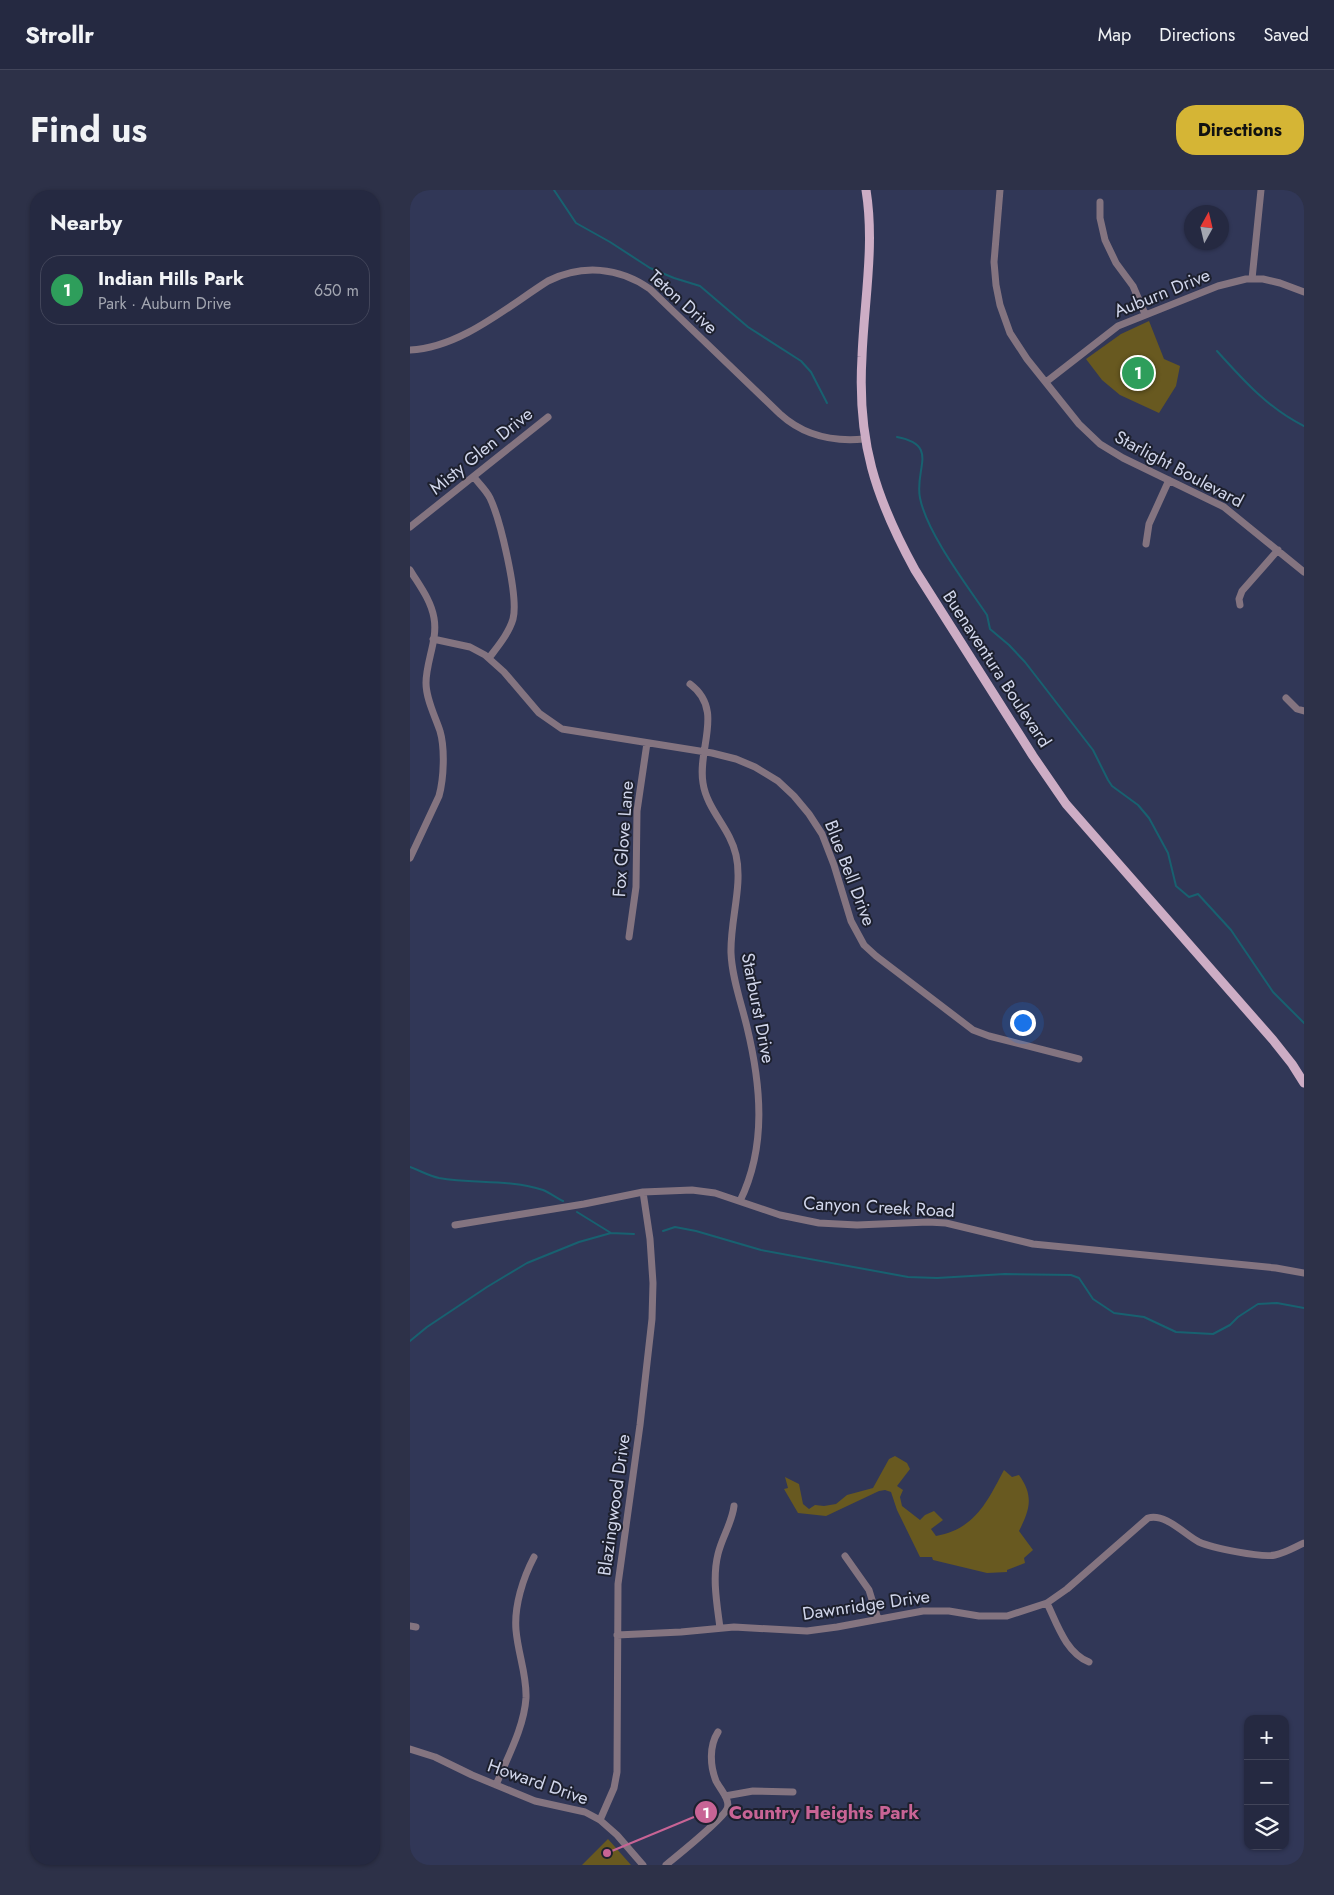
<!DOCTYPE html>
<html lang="en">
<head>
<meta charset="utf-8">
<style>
  :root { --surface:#252941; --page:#2d3148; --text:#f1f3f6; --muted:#a3a6b1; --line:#42455a; --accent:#d5b535 }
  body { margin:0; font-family:Jost,sans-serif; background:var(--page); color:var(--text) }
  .controls { position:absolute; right:15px; bottom:15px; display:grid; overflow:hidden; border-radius:10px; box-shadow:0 1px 4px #0004 }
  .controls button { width:45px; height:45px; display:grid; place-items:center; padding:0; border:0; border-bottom:1px solid var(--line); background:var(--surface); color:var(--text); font:25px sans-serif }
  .compass { position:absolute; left:774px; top:15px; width:45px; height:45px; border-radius:50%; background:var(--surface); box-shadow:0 1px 4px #0004; rotate:8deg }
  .you { position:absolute; left:612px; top:832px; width:18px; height:18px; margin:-12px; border:4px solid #fff; border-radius:50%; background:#1a73e8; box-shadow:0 0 0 8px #1a73e833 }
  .badge { display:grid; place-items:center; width:32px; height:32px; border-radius:50%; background:var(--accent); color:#fff; font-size:16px; font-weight:700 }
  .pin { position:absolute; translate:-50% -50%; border:2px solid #fff; box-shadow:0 1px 5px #0006 }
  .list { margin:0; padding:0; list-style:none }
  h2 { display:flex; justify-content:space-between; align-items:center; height:65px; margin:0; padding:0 20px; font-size:21px }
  h2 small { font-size:16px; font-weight:400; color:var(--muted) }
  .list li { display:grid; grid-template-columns:32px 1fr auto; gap:15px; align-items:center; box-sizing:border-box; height:70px; margin:0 10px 10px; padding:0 10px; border:1px solid var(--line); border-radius:20px }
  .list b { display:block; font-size:19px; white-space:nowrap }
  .list p { margin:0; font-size:16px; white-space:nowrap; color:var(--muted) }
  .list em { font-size:16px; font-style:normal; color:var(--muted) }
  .icon { flex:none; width:28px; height:28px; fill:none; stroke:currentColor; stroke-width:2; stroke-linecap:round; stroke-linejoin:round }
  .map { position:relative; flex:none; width:894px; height:1675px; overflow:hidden; border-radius:20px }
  header { display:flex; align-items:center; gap:30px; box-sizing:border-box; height:70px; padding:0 25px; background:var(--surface); border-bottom:1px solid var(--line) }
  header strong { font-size:24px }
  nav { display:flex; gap:28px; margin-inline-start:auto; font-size:18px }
  .intro { display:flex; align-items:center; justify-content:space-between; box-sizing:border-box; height:120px; padding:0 30px }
  h1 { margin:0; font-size:35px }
  .button { padding:12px 22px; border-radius:20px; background:var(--accent); color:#111; font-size:18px; font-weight:700 }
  main { display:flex; gap:30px; padding:0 30px }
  aside { flex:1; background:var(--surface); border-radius:20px; box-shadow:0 1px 4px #0004 }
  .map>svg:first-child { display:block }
  .green { fill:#685920 }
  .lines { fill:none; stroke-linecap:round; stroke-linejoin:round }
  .stream { stroke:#186170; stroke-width:2 }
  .minor { stroke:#847480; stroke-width:7 }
  .major { stroke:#cdadc5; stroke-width:9 }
  .labels { text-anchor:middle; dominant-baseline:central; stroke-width:4; stroke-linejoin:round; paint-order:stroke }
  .street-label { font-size:18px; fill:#d1d6eb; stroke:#1d202e }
  .leader { fill:none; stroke:#c86495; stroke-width:2 }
  .callout-dot { fill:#c86495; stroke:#1d202e; stroke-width:2 }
  .mark-label { font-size:15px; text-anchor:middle; font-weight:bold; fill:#fff }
  .callout-label { font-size:19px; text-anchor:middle; font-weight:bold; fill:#c86495; stroke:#1d202e; stroke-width:4; stroke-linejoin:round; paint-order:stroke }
</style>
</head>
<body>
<header>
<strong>Strollr</strong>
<nav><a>Map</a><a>Directions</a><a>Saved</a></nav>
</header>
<div class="intro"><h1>Find us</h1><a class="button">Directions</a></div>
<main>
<aside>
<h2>Nearby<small></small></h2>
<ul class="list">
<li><span class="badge" style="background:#2e9e5b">1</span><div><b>Indian Hills Park</b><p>Park · Auburn Drive</p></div><em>650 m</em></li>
</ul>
</aside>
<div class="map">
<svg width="894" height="1675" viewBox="0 0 894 1675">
  <rect width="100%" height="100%" fill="#313757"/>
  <path class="green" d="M739 131 754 169 770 176 766 196 749 223 710 205 692 190 676 169 711 144Z
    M485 1266 497 1273 500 1279 487 1296 493 1300 490 1307 492 1316 510 1330 515 1325 524 1321 533 1330 521 1339 526 1346C565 1339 577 1312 594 1280L602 1287 609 1285C624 1306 620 1319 609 1341L623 1360 614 1368 615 1373 597 1380V1382L577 1383 523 1370 522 1367H510L487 1320 481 1302 475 1300 469 1301 416 1326 388 1323 374 1299 378 1298 375 1287 389 1294 393 1314 399 1319 405 1315 414 1316 426 1314 437 1305 463 1298 479 1269Z
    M198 1649 221 1675H172Z"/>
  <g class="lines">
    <path class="stream" d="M144 0 166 33 200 52 240 78 264 88 290 96 338 137 391 171 401 182 417 213
      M807 161C833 190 859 219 894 236
      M487 247C530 255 504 279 510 308 517 343 556 394 577 425L580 439 599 455 615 472 683 560 698 590 702 596 728 615 739 628 758 663 766 696 779 707 788 704 821 740 863 802 894 833
      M0 977C9 980 19 986 29 988 64 994 99 989 133 1000 140 1003 147 1008 153 1011
      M167 1022 201 1043
      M253 1041 265 1037 286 1041 351 1060 498 1087 527 1088 595 1084 661 1085 669 1088 683 1109 704 1123 734 1127 766 1142 803 1144 820 1135 828 1127 848 1114 867 1113 894 1118
      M0 1151 17 1137 77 1097 117 1073 169 1052 201 1043 224 1044"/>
    <path class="minor" d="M590 0 584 72 586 95 590 115 600 143 617 169 669 234 690 254 713 268 814 317 894 382
      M690 12V28L695 50 706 73 723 96 735 124
      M842 89 851 0
      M0 160C50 158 97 117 138 91 172 74 209 77 240 99L370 224C394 246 422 252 454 249
      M636 192 708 136 808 96 836 89H853L870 93 894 102
      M64 287C69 294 76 300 80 308 90 329 109 407 103 429 99 443 88 456 79 468
      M0 337 138 227
      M736 354 739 334 759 290
      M0 380C9 395 21 410 24 428 28 450 16 471 16 493 16 509 25 526 30 541 35 558 34 588 29 606L0 668
      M830 415 829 409 832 401 868 360
      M23 449 60 457 75 465 94 482 129 523 152 539 302 563 326 569 345 577 368 591 384 606 399 624 412 644 424 675 441 731 454 755 466 766 563 840 579 846 669 869
      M280 494C315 520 287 558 293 593 297 620 320 638 326 665 333 695 320 731 321 763 322 788 331 812 337 837 351 895 357 956 330 1011
      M876 508 887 519 894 521
      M219 747 226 697 227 621 237 553
      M45 1035 174 1014 233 1002 282 1000 305 1003 370 1025 409 1033 447 1035 518 1032 536 1033 623 1054 866 1078 894 1083
      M435 1366 459 1400 468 1429
      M637 1413C647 1434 656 1463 679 1472
      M0 1436 6 1437
      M310 1438C307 1414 302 1388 308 1364 312 1347 322 1333 324 1316
      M207 1445 271 1442 324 1437 397 1441 427 1437 513 1421H539L569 1426H597L637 1413 657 1399 738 1328C756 1323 775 1345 789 1352 802 1358 852 1368 865 1365 875 1363 885 1357 894 1353
      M0 1559 25 1567 62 1585 125 1611 175 1622 190 1630 207 1645 233 1675
      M86 1595C97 1568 114 1538 116 1508 117 1485 108 1464 106 1440 104 1416 113 1388 124 1367
      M315 1606 343 1601 383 1602
      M190 1630 204 1598 207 1582 208 1394 230 1235 242 1129 243 1093 240 1049 233 1002
      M256 1675C268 1665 312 1630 317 1619 321 1610 310 1599 306 1591 300 1576 299 1556 308 1542"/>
    <path class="major" d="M456 0C465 55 454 112 452 167 447 251 465 307 505 380L623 566 656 614 863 850 882 874 894 893"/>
  </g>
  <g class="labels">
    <g class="street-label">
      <text transform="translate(752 103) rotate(-22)">Auburn Drive</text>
      <text transform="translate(273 112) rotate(42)">Teton Drive</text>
      <text transform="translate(71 261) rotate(-39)">Misty Glen Drive</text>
      <text transform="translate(769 279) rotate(28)">Starlight Boulevard</text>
      <text transform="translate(587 479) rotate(57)">Buenaventura Boulevard</text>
      <text transform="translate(213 649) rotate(-86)">Fox Glove Lane</text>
      <text transform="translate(440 683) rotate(69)">Blue Bell Drive</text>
      <text transform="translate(348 818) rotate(79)">Starburst Drive</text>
      <text transform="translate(469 1017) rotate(3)">Canyon Creek Road</text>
      <text transform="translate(204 1315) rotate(-82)">Blazingwood Drive</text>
      <text transform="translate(456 1415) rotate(-8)">Dawnridge Drive</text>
      <text transform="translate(128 1592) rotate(19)">Howard Drive</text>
    </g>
  </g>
  <path class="leader" d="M197 1663L296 1622"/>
  <g class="callout-dot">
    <circle cx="197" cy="1663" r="5"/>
    <circle cx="296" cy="1622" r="12"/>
  </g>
  <g class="mark-label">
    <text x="296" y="1628">1</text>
  </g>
  <g class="callout-label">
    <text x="414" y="1629">Country Heights Park</text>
  </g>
</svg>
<div class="controls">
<button>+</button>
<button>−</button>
<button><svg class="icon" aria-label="layers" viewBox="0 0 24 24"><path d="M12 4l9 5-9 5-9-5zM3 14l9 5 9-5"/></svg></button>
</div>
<svg class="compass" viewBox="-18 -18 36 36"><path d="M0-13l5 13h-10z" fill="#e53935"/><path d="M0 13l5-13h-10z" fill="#a3a6b1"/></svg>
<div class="you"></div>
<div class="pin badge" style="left:728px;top:183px;background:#2e9e5b">1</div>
</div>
</main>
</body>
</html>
